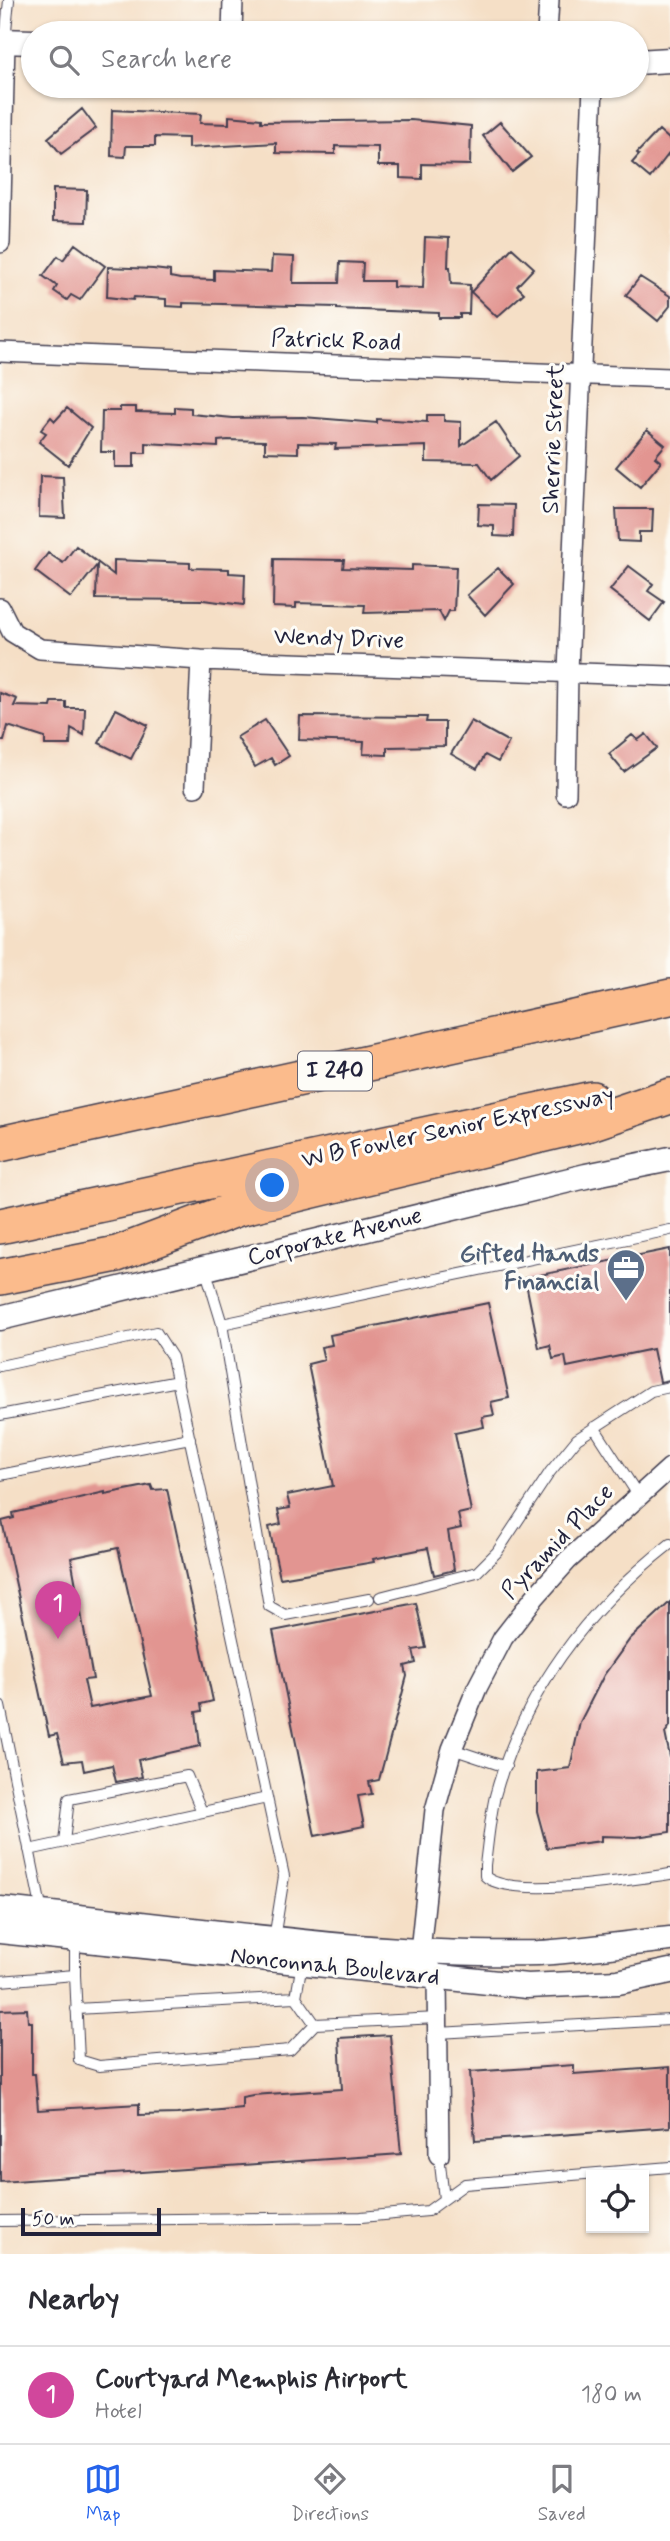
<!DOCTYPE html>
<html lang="en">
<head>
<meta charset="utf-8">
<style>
  :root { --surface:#fff; --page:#f7f7f7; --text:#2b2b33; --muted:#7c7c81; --line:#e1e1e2; --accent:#2563eb }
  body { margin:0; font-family:Mynerve,sans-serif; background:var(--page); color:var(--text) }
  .controls { position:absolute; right:21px; bottom:21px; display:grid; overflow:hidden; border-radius:0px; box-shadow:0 2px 5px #0004 }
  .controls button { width:63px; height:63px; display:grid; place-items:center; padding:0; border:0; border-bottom:2px solid var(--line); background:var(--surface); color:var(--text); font:35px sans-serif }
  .scale { position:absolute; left:21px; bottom:18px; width:140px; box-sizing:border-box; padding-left:7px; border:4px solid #22223b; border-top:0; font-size:19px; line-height:24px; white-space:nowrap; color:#22223b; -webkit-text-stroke:5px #fdfcf7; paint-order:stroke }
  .you { position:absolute; left:273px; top:1186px; width:24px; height:24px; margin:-18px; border:5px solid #fff; border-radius:50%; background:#1a73e8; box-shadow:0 0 0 10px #1a73e833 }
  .badge { display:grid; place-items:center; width:46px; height:46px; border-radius:50%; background:var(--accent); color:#fff; font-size:23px; font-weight:700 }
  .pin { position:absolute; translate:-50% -58px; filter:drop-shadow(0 2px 4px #0008) }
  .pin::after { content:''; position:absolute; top:37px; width:24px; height:21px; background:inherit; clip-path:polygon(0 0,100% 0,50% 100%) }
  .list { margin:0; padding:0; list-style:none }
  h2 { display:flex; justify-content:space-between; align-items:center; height:91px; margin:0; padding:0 28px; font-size:30px }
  h2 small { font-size:23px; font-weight:400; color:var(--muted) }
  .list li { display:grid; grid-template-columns:46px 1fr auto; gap:21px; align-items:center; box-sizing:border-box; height:98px; padding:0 28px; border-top:2px solid var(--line) }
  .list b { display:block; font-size:26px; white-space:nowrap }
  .list p { margin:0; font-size:23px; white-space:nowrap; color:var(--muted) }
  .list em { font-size:23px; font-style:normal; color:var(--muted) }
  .icon { flex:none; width:38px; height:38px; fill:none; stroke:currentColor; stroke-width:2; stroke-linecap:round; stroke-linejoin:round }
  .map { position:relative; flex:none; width:670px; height:2254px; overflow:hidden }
  .search { position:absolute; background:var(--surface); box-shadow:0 2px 5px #0004; left:21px; right:21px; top:21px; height:77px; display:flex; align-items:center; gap:18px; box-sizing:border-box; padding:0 24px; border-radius:38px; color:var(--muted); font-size:26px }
  .sheet { height:189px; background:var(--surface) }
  nav { display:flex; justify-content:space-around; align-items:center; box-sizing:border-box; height:98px; border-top:2px solid var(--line); background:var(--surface); font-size:19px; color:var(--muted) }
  nav a { display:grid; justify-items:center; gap:4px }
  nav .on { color:var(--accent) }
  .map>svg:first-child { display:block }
  .building { fill:#e29591; fill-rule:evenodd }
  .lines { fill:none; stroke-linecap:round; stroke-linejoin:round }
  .service-casing { stroke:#423e50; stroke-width:12 }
  .minor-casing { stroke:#423e50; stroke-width:22 }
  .tertiary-casing { stroke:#423e50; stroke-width:27 }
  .motorway-casing { stroke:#423e50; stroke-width:38 }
  .service { stroke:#fff; stroke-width:10 }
  .minor { stroke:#fff; stroke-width:19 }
  .tertiary { stroke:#fff; stroke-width:24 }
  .motorway { stroke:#fbbb8c; stroke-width:35 }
  .labels { text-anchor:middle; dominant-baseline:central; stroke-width:6; stroke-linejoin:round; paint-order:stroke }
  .shield { fill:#fdfcf7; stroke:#646373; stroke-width:2 }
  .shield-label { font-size:23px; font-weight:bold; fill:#22223b }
  .street-label { font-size:24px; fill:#22223b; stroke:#fdfcf7 }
  .service-label { font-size:24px; font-weight:bold; fill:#4e5e75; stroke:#fdfcf7; text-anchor:end }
</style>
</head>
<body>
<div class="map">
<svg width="670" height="2254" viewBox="0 0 670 2254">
  <rect width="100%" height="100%" fill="#fdfcf7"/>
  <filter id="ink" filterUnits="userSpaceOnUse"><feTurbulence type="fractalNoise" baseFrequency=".0143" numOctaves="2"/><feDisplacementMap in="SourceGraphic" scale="14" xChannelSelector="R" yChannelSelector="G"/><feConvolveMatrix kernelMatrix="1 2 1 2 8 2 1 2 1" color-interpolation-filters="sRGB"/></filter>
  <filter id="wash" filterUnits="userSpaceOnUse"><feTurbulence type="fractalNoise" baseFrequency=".00686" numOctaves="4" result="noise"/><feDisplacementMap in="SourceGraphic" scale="28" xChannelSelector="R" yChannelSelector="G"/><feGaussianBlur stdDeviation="1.57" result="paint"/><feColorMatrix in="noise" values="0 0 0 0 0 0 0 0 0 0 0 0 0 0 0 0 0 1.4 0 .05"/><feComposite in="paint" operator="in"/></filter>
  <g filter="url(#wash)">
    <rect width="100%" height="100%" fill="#f5dfc6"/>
    <g id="blocks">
      <path class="building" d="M82 109 96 128 61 154 48 138Z
        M112 110 201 114 200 123 229 124V116L261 119V122L411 120 471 126 470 165 422 164V179L400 178V166H378V147L335 146V154L276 153V143L188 148V138L155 137V146H126L125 157 111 156Z
        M500 122 531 157 512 172 483 136Z
        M659 130 670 140V152L650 178 632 163 639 155 637 153Z
        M53 189 87 190 86 222 53 221Z
        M425 237 449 238 448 267H450L451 284 470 285 469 314H460V318H439V313L337 309V307L183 303V307L166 306V299L134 297 133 300 107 297 108 267 153 269 170 271V277L180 279 214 280V270L271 272 272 256 294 257 293 283H339L340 262 363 263 362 281H393V287L423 288Z
        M75 244 105 266 80 300 71 295 67 300 54 291 57 286 43 276 58 256 63 260Z
        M512 248 534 268 517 286 524 293 497 317 471 292Z
        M640 277 670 296V306L658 321 626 295Z
        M120 407H136V412L175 413V407L191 408V414L233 418 303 417 377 423V419L427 422V415H444V421L461 422V446L496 422 519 456 491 480 479 463 426 462V446L335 449 336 444 298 443V453L265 452V441L228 440 218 441V447L146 443V453H134V467H115V452H101L102 411H120Z
        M67 408 91 428 68 465 39 442 46 433 41 430 51 417 55 421Z
        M647 430 665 445 655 457 661 462 640 487 616 467Z
        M40 476 63 477 65 518 39 517Z
        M479 504 514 505 513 537 494 536V526L478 525Z
        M616 509H653L652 532H639V542L618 541Z
        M76 546 114 575V560L190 563V568L229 569V573L245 574 244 605 203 600 96 599 97 565 71 598 35 571 48 553 63 563Z
        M274 559 344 560 343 568 412 570V565L456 567 454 611H449L444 621 439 611 364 613 365 605 296 603V608L273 607Z
        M629 566 653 584 648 591 664 602 650 621 610 590Z
        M498 568 514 584 485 615 467 595Z
        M0 693 17 699 14 706 51 707 52 702H66V708H85L84 735 71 728 70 745H45V738L8 726 4 741H0Z
        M116 709 148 725 131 759 99 743Z
        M300 716 427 717 426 722H445V746L387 747V755L363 754 364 742 299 740Z
        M265 720 289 756 275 765 271 758 255 767 237 737Z
        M471 721 509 742 498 762 485 755 477 769 451 754Z
        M646 734 657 748 624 772 609 754 632 735 638 740Z
        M670 1249V1380L660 1382 653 1349 567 1367 565 1356 553 1359 550 1345 539 1348 525 1278Z
        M488 1303 509 1398 491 1402 494 1415 482 1417 484 1427 455 1433 471 1511 458 1514 461 1528 448 1531 454 1570 434 1575 428 1548 373 1559 374 1562 280 1578 269 1527 281 1524 278 1510 290 1508 287 1495 333 1486 308 1364 324 1360 321 1347 332 1345 330 1335Z
        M151 1485 153 1490 167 1489 213 1701 201 1704 202 1711 196 1712 200 1746 138 1760 142 1777 116 1782 112 1765 84 1771 82 1760 64 1762 57 1734 49 1736 2 1521 14 1518 13 1513 105 1492V1494ZM118 1548 152 1696 90 1708 84 1680 93 1679 71 1558Z
        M670 1602V1726L665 1733 670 1757V1832L636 1837 601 1836V1841L547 1848 537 1811V1772L570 1768 580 1722 604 1675 630 1639Z
        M416 1603 426 1648 413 1650 416 1663 405 1666 407 1676 379 1780 369 1782 372 1794 358 1796 364 1826 315 1836 273 1631Z
        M27 2009 28 2022H32V2074H35L38 2110 139 2104V2115L177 2114 242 2108V2097L253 2095 342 2089 339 2038 390 2035 401 2154 0 2182V2010Z
        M574 2065V2074L670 2067V2127L475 2141 470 2072Z"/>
    </g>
  </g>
  <g filter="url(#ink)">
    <use href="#blocks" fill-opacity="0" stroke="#423e50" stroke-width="2"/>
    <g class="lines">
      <g class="service-casing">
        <path id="service" d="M5 41 9 0
          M205 1268 222 1324 670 1230
          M222 1324 269 1606 285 1615 369 1599
          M0 1366 156 1332 172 1357 284 1876 274 1939
          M0 1415 178 1381
          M594 1427 638 1495
          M0 1475 190 1438
          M670 1544C587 1609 523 1693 495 1796 490 1818 488 1842 485 1865V1876C510 1900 634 1879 670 1874
          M380 1597 477 1572 497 1552 550 1472 577 1439 651 1391 670 1387
          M0 1706 42 1912
          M452 1749 506 1767
          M64 1842 69 1799 187 1776 202 1812
          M29 1850 267 1798
          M75 1941V1975
          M0 1981 75 1975 79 2060 99 2066 290 2050 315 2024 438 2018
          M296 1997 302 1963
          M76 2009 296 1997 315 2024
          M438 2033 670 2020
          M439 2155 444 2199
          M0 2221 361 2217 428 2211 465 2184 670 2167"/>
      </g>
      <g class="minor-casing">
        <path id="minor" d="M232 33 233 0
          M547 33 549 0
          M0 243 5 41
          M0 352 670 378
          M0 608 12 632 40 649 201 660 670 676
          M195 787 201 660
          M566 794 568 671 593 86
          M439 2155 437 1978 420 1951 435 1810 452 1749 477 1688 503 1638 535 1597 568 1560 670 1468"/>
      </g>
      <g class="tertiary-casing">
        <path id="tertiary" d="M0 41 33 42
          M637 62 670 60
          M0 1318 586 1176 670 1159
          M0 1909C179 1925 358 1957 538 1953 582 1951 627 1943 670 1939
          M0 1931 527 1986 618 1982 670 1971"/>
      </g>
      <g class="motorway-casing">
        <path id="motorway" d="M0 1144 670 997
          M0 1226 592 1099
          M0 1277 117 1254 239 1208 590 1123 670 1096"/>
      </g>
      <use href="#service" class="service"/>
      <use href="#minor" class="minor"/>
      <use href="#tertiary" class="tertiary"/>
      <use href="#motorway" class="motorway"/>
    </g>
  </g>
  <defs>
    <g id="office-pin" transform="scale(2.0125)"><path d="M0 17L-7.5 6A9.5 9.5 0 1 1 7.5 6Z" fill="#5c6f8a" stroke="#fdfcf7"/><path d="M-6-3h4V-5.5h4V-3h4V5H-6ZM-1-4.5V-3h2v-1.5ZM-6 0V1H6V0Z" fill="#fff"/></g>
  </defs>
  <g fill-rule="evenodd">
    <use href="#office-pin" x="626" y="1268"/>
  </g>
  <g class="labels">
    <rect class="shield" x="298" y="1051.5" width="74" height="39" rx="5"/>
    <g class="shield-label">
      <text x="335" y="1071">I 240</text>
    </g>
    <g class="street-label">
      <text transform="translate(336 341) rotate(2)">Patrick Road</text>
      <text transform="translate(554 439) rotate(-88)">Sherrie Street</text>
      <text transform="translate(339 639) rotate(2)">Wendy Drive</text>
      <text transform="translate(458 1128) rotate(-12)">W B Fowler Senior Expressway</text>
      <text transform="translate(335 1237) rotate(-14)">Corporate Avenue</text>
      <text transform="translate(558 1542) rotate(-46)">Pyramid Place</text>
      <text transform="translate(335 1967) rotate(6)">Nonconnah Boulevard</text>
    </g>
    <g class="service-label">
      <text x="599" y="1254">Gifted Hands<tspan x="599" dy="28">Financial</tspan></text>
    </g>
  </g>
</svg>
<div class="controls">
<button><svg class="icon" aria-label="locate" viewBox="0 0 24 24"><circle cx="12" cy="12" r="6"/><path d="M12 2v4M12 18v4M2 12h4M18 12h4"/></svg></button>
</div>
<div class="scale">50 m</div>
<div class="you"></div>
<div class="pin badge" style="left:58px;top:1639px;background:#d1479c">1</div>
<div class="search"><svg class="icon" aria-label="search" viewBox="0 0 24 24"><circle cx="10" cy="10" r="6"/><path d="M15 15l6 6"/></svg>Search here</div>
</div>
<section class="sheet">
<h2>Nearby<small></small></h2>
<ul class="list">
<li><span class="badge" style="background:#d1479c">1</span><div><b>Courtyard Memphis Airport</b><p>Hotel</p></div><em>180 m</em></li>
</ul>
</section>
<nav>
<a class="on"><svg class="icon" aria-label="map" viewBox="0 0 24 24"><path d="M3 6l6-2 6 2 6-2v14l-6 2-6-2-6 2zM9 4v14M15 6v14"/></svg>Map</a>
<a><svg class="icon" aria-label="directions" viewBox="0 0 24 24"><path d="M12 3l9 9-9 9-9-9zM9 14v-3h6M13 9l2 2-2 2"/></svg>Directions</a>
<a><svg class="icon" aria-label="saved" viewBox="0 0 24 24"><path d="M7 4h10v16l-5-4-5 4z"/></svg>Saved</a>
</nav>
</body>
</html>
